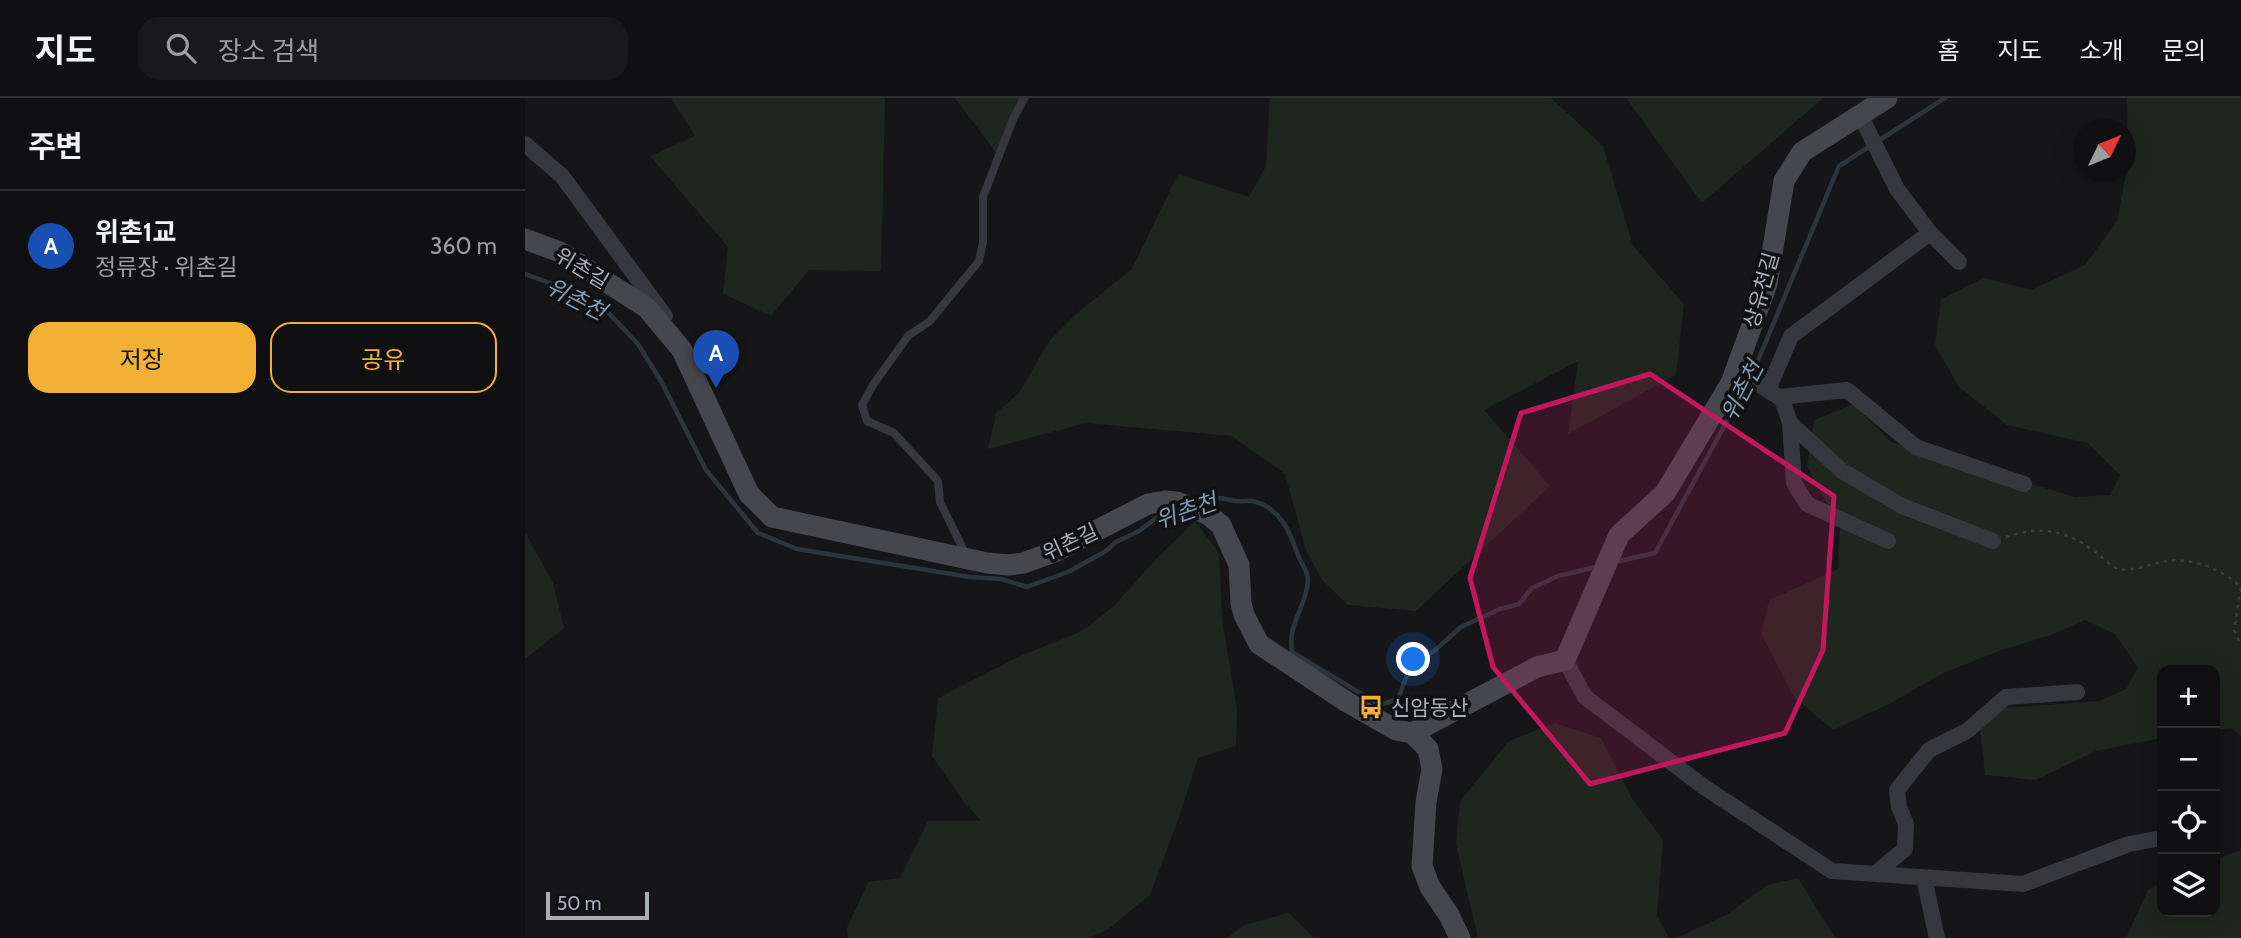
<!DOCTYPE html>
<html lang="ko">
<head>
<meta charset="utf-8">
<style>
  :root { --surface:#101012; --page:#19191b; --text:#f1f3f6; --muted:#9c9d9f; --line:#303032; --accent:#f2b134 }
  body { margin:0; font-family:Cabin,"Noto Sans KR",sans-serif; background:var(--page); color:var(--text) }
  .controls { position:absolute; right:21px; bottom:21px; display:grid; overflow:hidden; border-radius:14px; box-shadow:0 4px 18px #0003 }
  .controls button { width:63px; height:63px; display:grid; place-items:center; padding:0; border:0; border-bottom:2px solid var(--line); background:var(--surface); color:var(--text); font:35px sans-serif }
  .compass { position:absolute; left:1548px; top:21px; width:63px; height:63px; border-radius:50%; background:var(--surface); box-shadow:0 4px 18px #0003; rotate:47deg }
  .scale { position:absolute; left:21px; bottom:18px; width:103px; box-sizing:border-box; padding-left:7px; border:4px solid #a8adb8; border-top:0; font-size:19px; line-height:24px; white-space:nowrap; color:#a8adb8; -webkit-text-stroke:5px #111113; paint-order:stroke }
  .you { position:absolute; left:889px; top:562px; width:24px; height:24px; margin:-18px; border:5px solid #fff; border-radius:50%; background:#1a73e8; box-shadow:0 0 0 10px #1a73e833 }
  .badge { display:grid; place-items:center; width:46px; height:46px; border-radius:50%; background:var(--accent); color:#fff; font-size:23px; font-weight:700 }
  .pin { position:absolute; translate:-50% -58px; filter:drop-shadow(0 2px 4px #0008) }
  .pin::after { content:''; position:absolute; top:37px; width:24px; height:21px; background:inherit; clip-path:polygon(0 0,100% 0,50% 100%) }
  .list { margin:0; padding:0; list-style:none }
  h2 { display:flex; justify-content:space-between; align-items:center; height:91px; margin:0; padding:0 28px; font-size:30px }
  h2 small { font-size:23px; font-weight:400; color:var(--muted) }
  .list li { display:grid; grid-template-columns:46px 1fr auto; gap:21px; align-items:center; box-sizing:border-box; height:112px; padding:0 28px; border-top:2px solid var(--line) }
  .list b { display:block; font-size:26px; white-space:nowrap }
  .list p { margin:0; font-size:23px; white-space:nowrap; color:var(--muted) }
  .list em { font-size:23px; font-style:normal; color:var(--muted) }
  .actions { display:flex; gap:14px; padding:21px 28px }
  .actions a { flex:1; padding:16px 0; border:2px solid var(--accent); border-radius:21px; text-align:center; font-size:24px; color:var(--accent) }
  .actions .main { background:var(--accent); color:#111 }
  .icon { flex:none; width:38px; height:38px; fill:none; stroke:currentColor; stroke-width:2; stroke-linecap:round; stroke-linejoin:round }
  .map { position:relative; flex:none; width:1716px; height:840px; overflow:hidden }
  header { display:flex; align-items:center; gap:42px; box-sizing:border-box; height:98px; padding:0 35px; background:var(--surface); border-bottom:2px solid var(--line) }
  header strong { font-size:33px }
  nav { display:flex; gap:38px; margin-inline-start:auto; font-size:24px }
  .search { width:490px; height:63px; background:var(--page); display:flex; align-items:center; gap:18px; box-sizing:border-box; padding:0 24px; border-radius:21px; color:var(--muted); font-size:26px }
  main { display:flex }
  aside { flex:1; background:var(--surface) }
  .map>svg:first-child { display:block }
  .green { fill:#1e261f }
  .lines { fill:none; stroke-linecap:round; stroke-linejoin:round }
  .stream { stroke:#2c353c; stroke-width:4.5 }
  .path { stroke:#3d3f44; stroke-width:2.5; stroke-dasharray:3.5 5; stroke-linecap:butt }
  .lane { stroke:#37383d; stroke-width:8 }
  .street { stroke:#37383d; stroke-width:16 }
  .secondary { stroke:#45474d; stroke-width:21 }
  .marked { fill:#c2185b; fill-opacity:0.2; stroke:#c2185b; stroke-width:5; stroke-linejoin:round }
  .labels { text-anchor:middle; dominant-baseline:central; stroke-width:7; stroke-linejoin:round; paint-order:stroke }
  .street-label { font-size:21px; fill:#a8adb8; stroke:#111113 }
  .poi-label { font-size:21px; fill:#a8adb8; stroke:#111113; text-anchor:start }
  .water-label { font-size:23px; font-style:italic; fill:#7f9bb3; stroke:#111113 }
</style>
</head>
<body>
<header>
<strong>지도</strong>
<div class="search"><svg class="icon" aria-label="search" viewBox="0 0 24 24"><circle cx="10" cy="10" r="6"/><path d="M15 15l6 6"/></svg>장소 검색</div>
<nav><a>홈</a><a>지도</a><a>소개</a><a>문의</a></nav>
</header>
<main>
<aside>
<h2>주변<small></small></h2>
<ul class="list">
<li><span class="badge" style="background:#1a4fb4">A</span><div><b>위촌1교</b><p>정류장 · 위촌길</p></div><em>360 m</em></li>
</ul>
<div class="actions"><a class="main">저장</a><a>공유</a></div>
</aside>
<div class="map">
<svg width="1716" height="840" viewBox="0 0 1716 840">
  <rect width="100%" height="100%" fill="#161618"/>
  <path class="green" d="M146 0H360L356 173 284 172 246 218 198 196 203 149 125 58 170 38Z
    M430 0H505L473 57Z
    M745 0H1026L1078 48 1108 148 1159 206 1151 277 1043 336 1053 263 959 312 1025 388 891 513 823 507 797 482 781 452 760 376 707 338 561 325 463 351 471 315 494 295 525 242 552 215 607 171 653 76 724 99 741 68Z
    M1101 0H1298L1177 105Z
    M1602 0H1716V638L1706 630 1690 632V572H1637V640L1571 653 1511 682 1460 677 1455 628 1479 610 1574 603 1601 591 1613 570 1590 536 1560 522 1526 537 1477 552 1418 575 1364 606 1308 632 1269 599 1236 536 1244 502 1313 471 1315 430 1282 369 1289 322 1328 306 1366 344 1550 399 1585 397 1595 377 1563 345 1482 327 1434 289 1410 247 1416 201 1459 180 1506 192 1560 167 1592 123 1603 66Z
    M670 423 694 455 697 520 712 611 711 648 673 660 655 716 625 797 582 832 563 840H323L322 830 343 784 375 780 403 723H456L439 704 407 658 413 600 495 558 557 533 589 508 631 461Z
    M0 434 28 485 39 530 0 561Z
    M1030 625 1076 640 1106 699 1138 742 1132 817 1144 840H953L931 746 935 703 984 643Z
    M1716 752V840H1601L1623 792 1637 785V814H1690V761Z
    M1273 780 1310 840H1151L1203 816 1242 787Z
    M764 815 789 840H702L719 827Z"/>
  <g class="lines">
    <path class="stream" d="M0 176 44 192 79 210 113 246 137 285 181 372 233 435 272 451 445 479 476 481 502 489 545 473 581 453 591 444 614 433 634 418 650 413
      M675 405C696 397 691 400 711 403 716 404 722 402 727 403 755 409 764 432 773 457 776 465 783 474 783 482 782 508 762 525 767 554L855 607 873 601 885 569 909 553 936 529 975 511 994 506 1007 490 1033 478 1075 468
      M1090 464 1130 455 1227 277 1314 68 1420 0"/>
    <path class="path" d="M1481 439C1517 427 1541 432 1572 455 1578 460 1586 469 1594 471 1608 474 1628 465 1642 463 1665 459 1701 472 1716 490L1709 532 1716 547"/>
    <path class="lane" d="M441 457 415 404 413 383 369 335 342 323 337 307 348 287 383 238 405 223 454 163 458 145V99L488 21 499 0"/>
    <path class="street" d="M1335 17 1372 91 1405 135 1434 164
      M0 46 37 78 140 218
      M1210 272 1257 301 1265 325 1317 373 1377 408 1468 443
      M1243 292 1266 238 1405 135
      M1254 299 1322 292 1391 349 1499 386
      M1265 325 1269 385 1282 406 1363 443
      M1040 562 1060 599 1179 689 1307 773 1498 786 1604 746 1637 740
      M1351 775 1380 751 1381 726 1374 709 1372 692 1404 652 1442 633 1481 599 1552 594
      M1399 780 1412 840"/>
    <path class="secondary" d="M0 141 35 154 122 210 157 252 224 396 247 419 462 465 484 467 498 465 532 453 623 406 640 403 652 404 682 416 696 427 714 467 716 505 719 517 734 546 822 604 871 632 887 635 903 651 907 671 901 704 897 768 905 789 924 817 935 840
      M887 635 1012 569 1040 562 1094 437 1140 395 1206 285 1242 186 1259 83 1277 54 1362 0"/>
  </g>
  <path class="marked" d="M1125 276 1309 398 1298 552 1260 635 1065 686 968 569 945 480 996 315Z"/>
  <defs>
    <g id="bus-bare" transform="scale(1.89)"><path d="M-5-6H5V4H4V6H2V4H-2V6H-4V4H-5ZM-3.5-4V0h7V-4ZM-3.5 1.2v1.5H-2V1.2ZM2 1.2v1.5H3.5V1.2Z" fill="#f2b134" stroke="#111113" stroke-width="2.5" paint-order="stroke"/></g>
  </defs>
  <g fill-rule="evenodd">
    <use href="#bus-bare" x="846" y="609"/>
  </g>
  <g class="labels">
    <g class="street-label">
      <text transform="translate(57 170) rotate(31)">위촌길</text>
      <text transform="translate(1236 192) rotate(-74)">상유천길</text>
      <text transform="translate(545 444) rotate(-25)">위촌길</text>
    </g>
    <g class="poi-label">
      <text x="866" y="609">신암동산</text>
    </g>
    <g class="water-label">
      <text transform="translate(51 201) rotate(27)">위촌천</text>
      <text transform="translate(1217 293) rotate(-63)">위촌천</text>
      <text transform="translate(661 413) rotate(-19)">위촌천</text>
    </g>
  </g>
</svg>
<div class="controls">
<button>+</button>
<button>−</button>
<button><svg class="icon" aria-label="locate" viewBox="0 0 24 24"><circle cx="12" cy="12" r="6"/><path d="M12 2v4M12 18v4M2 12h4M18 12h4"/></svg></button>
<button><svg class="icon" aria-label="layers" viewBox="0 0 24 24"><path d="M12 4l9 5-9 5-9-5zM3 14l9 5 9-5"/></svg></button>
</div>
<svg class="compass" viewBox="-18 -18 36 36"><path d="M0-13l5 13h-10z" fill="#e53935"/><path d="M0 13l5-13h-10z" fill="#9c9d9f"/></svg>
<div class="scale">50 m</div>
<div class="you"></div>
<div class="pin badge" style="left:191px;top:290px;background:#1a4fb4">A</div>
</div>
</main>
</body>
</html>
